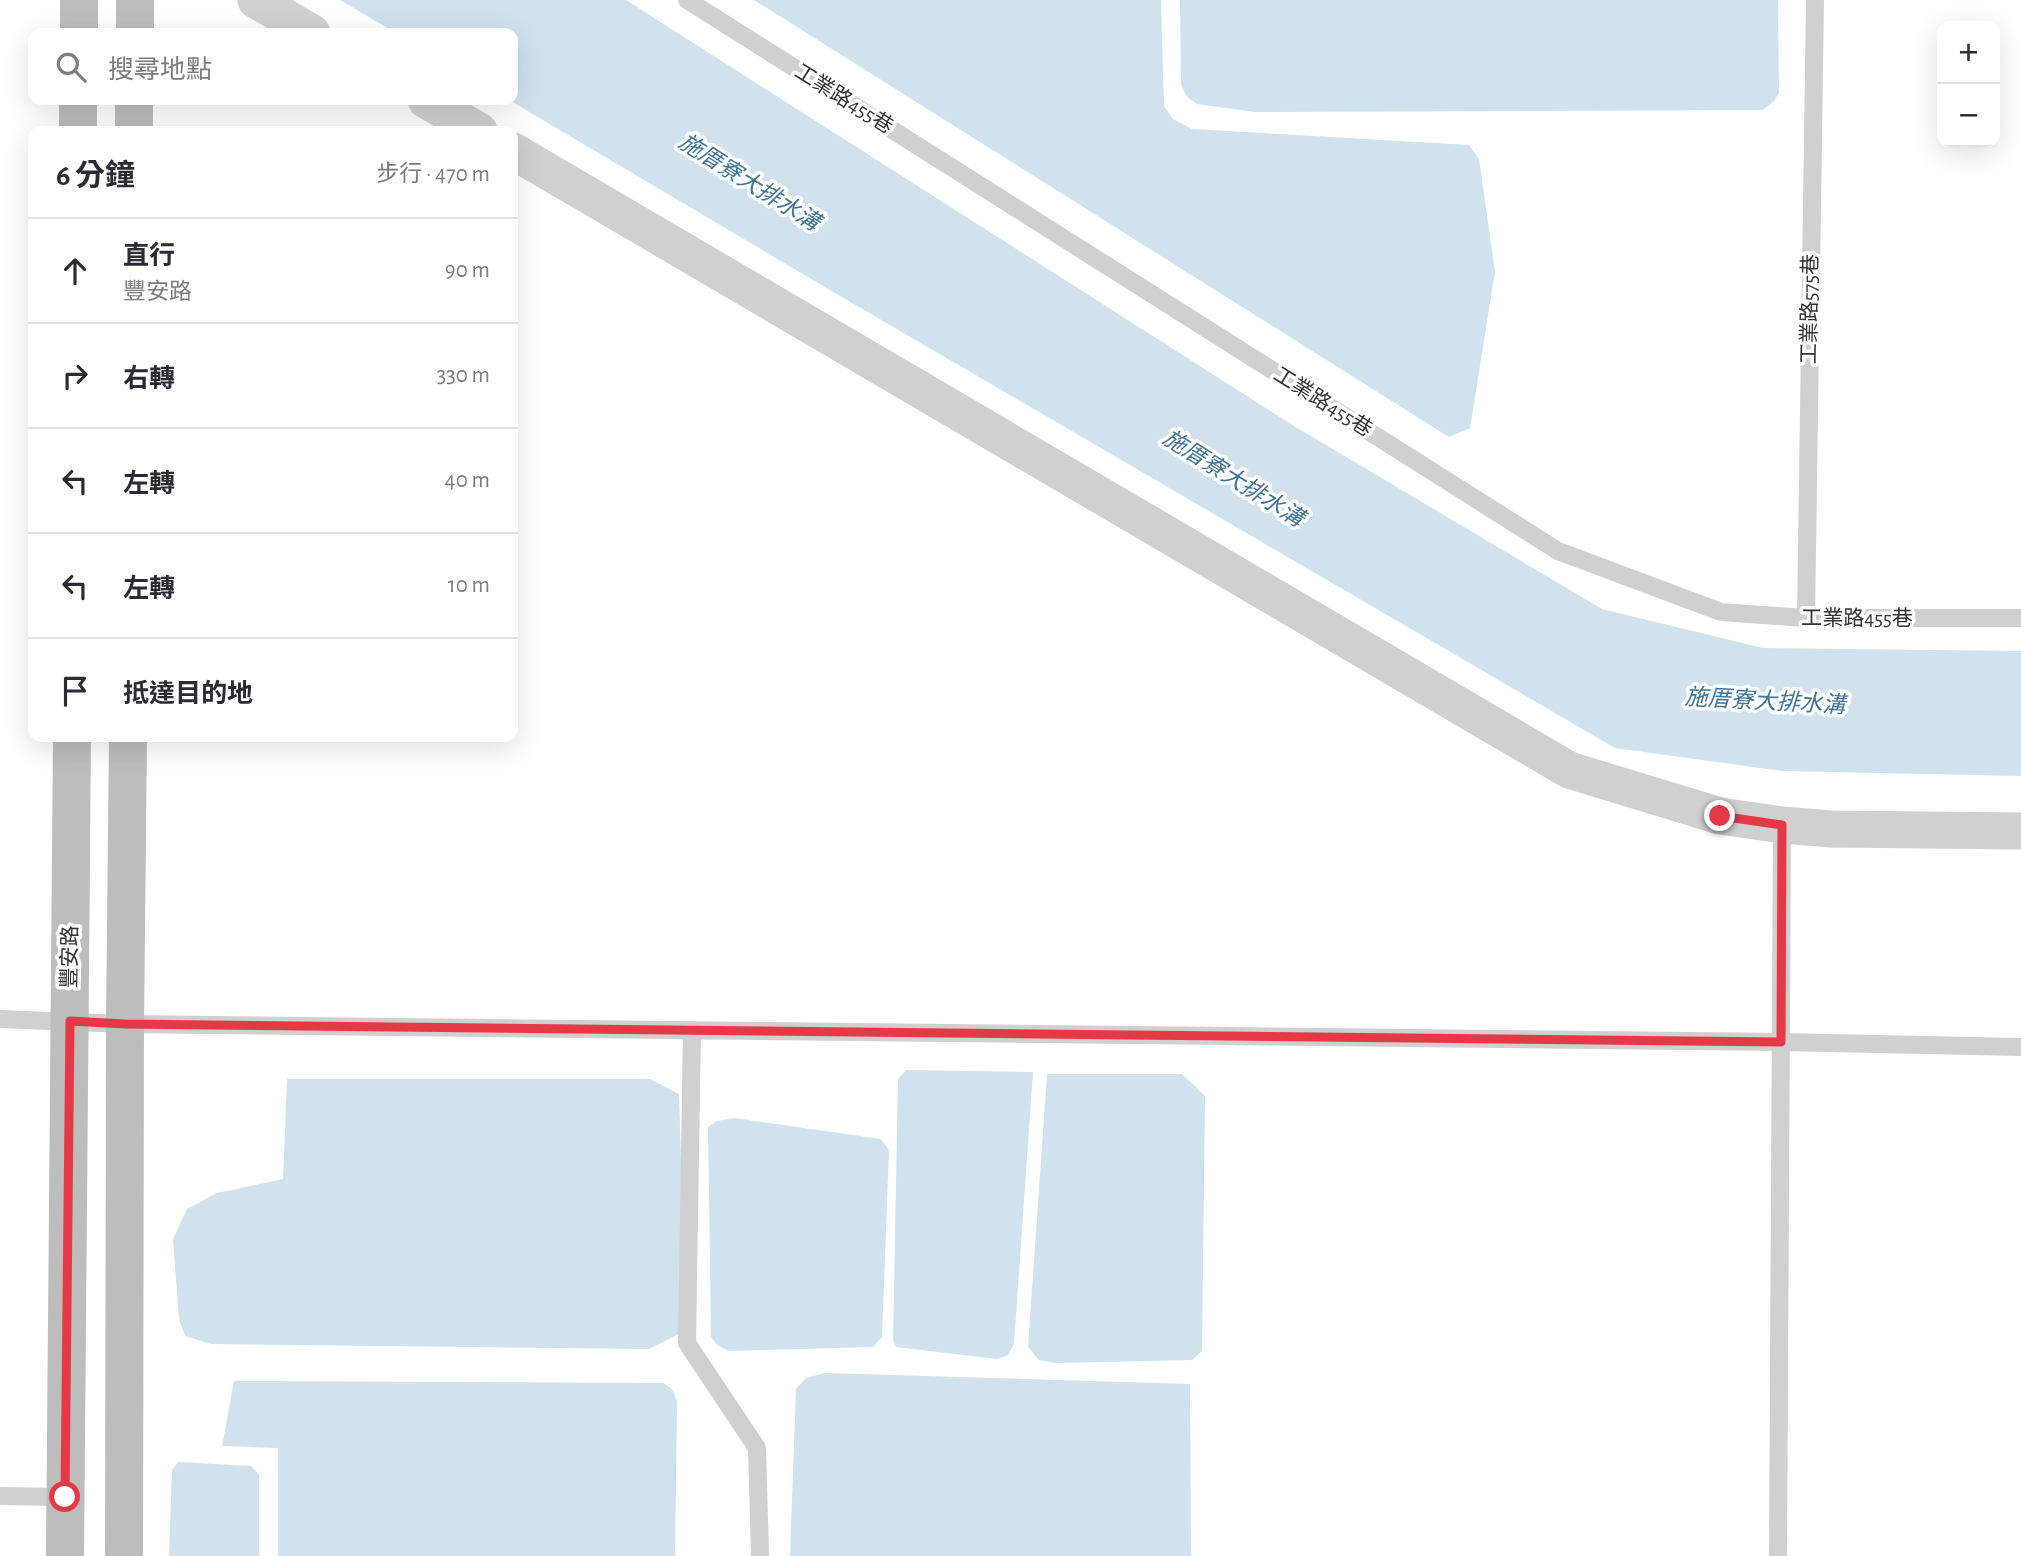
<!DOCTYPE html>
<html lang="zh-TW">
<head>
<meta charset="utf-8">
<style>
  :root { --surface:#fff; --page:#f7f7f7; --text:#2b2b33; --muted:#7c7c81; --line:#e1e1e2 }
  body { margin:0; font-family:"Alegreya Sans","Noto Sans TC",sans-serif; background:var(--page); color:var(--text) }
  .controls { position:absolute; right:21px; top:21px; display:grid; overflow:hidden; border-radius:14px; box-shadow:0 7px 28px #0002 }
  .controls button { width:63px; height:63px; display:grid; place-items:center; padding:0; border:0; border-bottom:2px solid var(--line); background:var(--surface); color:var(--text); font:35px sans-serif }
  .stop { position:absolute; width:21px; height:21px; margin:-16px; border:5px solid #e63946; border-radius:50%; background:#fff }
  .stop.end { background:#e63946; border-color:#fff; box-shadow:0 2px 7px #0008 }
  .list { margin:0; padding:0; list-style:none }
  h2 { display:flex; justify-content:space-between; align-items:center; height:91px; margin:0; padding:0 28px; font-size:30px }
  h2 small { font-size:23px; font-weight:400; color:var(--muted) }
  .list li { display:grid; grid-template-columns:46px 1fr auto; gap:21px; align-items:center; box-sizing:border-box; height:105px; padding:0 28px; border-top:2px solid var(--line) }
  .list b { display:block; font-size:26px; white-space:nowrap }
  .list p { margin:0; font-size:23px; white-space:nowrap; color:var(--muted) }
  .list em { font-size:23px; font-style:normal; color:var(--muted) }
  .icon { flex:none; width:38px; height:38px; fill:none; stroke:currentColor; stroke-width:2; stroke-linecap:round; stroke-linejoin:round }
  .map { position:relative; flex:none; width:2021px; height:1556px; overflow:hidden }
  .search { position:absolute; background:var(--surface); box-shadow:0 7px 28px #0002; left:28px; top:28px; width:490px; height:77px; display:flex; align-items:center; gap:18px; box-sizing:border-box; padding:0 24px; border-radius:14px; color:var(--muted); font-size:26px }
  .panel { position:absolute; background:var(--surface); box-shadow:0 7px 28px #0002; left:28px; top:126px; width:490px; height:616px; border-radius:14px }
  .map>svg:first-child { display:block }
  .water { fill:#cfe2ee }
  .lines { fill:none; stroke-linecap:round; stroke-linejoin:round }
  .lane { stroke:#d0d0d0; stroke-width:18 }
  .street { stroke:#d0d0d0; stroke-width:37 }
  .secondary { stroke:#bdbdbd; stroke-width:38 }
  .route { stroke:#e63946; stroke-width:9 }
  .labels { text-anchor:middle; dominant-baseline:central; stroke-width:7; stroke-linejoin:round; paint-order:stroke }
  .street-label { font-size:21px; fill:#333; stroke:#fff }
  .water-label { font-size:23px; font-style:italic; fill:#3f7597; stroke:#fff }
</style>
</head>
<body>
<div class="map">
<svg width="2021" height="1556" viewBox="0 0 2021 1556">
  <rect width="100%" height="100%" fill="#fff"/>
  <path class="water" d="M340 0H626L1294 426 1602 609 1763 648 2021 651V776L1782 771 1615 748 835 293 509 100H513V33H396Z
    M754 0H1161L1164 106 1173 119 1192 129 1469 145 1479 159 1495 272 1470 428 1449 437Z
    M1180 0H1778L1779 93 1774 101 1763 110 1255 112 1197 104 1187 97 1181 85Z
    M906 1070 1033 1072 1014 1344 1008 1355 997 1359 896 1347 893 1340 898 1079Z
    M1047 1074H1182L1205 1096 1202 1351 1192 1360 1056 1363 1039 1360 1028 1347Z
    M287 1079H650L679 1094 686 1323 679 1334 649 1349 211 1344 185 1336 179 1319 173 1239 187 1209 217 1193 283 1179Z
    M734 1118 881 1139 889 1150 882 1337 873 1347 729 1351 717 1345 711 1337 708 1127 717 1121Z
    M825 1373 1190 1384 1191 1556H790L796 1389 806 1378Z
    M234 1381 663 1383 672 1389 677 1401 675 1556H278V1448L222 1446Z
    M178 1462 251 1466 259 1474V1556H169L172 1470Z"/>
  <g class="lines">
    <path class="lane" d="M687 0 1558 551 1721 612 1806 618H2021
      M1806 618 1815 0
      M0 1019 125 1024 1781 1042 2021 1047
      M692 1030 687 1343 757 1448 760 1556
      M0 1496 65 1497
      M1778 1556 1782 825"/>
    <path class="street" d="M256 0 312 33
      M426 100 479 131
      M513 151 1569 770 1720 816 1782 825 1831 829 2021 831"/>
    <path class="secondary" d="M79 33V0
      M135 33V0
      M78 131V100
      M134 131V100
      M65 1556 72 737
      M124 1556 125 1024 128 737"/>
  </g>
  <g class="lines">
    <path class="route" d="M65 1497 70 1021 125 1024 1781 1042 1782 825 1720 816"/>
  </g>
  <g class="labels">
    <g class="street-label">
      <text transform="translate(844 99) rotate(32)">工業路455巷</text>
      <text transform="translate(1810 309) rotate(-89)">工業路575巷</text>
      <text transform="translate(1323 402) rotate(32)">工業路455巷</text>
      <text x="1857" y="618">工業路455巷</text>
      <text transform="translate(70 957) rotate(-89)">豐安路</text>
    </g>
    <g class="water-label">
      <text transform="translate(749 183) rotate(32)">施厝寮大排水溝</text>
      <text transform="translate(1233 479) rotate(32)">施厝寮大排水溝</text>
      <text transform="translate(1765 702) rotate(3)">施厝寮大排水溝</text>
    </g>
  </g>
</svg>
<div class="controls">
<button>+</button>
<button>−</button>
</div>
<div class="stop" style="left:65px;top:1497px"></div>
<div class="stop end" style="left:1720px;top:816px"></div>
<div class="search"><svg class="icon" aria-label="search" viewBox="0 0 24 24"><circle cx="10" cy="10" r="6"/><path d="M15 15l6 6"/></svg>搜尋地點</div>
<section class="panel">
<h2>6 分鐘<small>步行 · 470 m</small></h2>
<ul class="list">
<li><svg class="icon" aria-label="ahead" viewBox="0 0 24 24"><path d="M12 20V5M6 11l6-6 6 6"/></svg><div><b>直行</b><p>豐安路</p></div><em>90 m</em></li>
<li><svg class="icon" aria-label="right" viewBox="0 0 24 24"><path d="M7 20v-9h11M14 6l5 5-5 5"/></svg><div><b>右轉</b></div><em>330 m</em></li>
<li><svg class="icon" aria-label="left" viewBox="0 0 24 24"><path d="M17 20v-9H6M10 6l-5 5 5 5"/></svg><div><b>左轉</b></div><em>40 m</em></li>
<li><svg class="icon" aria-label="left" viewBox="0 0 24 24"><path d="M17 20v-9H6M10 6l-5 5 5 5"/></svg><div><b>左轉</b></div><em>10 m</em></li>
<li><svg class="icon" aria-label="arrive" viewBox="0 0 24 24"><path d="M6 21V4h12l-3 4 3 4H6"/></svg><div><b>抵達目的地</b></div></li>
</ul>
</section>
</div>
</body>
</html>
